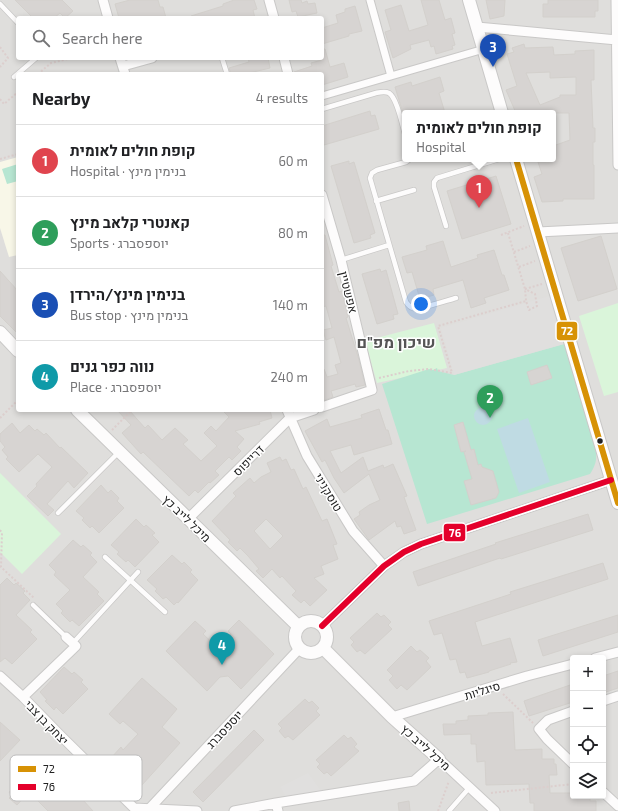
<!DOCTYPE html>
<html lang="en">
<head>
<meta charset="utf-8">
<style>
  :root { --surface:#fff; --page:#f2f2f2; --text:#202124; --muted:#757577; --line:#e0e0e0; --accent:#0b8043 }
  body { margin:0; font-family:"Exo 2",Heebo,sans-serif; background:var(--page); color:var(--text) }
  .controls { position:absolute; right:12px; bottom:12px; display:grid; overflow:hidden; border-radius:4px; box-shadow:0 2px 6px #0003 }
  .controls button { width:36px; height:36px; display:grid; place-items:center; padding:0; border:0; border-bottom:1px solid var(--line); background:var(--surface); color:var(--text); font:20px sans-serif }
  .you { position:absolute; left:421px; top:304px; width:14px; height:14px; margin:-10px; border:3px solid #fff; border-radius:50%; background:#1a73e8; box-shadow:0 0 0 6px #1a73e833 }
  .badge { display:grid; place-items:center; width:26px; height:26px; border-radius:50%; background:var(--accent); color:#fff; font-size:13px; font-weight:700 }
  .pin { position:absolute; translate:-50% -33px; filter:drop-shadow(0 1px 2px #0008) }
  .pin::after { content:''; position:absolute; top:21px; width:14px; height:12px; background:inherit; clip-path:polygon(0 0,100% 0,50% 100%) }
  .popup { position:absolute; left:402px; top:110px; width:154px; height:52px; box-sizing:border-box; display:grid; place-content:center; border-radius:4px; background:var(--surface); filter:drop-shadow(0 1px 3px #0005); font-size:13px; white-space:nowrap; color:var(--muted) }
  .popup b { font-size:15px; color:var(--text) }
  .popup::after { content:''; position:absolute; left:50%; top:100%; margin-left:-8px; border:8px solid transparent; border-top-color:var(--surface) }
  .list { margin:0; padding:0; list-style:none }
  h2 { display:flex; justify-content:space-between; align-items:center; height:52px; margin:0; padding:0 16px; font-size:17px }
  h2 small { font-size:13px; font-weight:400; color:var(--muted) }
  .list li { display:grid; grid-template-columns:26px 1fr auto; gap:12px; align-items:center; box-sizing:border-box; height:72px; padding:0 16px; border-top:1px solid var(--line) }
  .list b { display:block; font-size:15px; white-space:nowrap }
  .list p { margin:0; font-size:13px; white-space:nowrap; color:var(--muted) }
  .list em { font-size:13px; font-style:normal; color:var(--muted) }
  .icon { flex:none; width:22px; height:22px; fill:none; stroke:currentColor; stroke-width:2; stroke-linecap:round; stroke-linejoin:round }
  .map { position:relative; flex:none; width:618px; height:811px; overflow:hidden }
  .search { position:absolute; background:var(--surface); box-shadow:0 2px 6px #0003; left:16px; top:16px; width:308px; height:44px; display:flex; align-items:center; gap:10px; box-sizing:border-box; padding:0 14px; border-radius:4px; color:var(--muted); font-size:15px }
  .panel { position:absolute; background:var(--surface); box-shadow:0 2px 6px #0003; left:16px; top:72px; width:308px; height:340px; border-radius:4px }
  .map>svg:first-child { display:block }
  .residential { fill:#dfdedc; fill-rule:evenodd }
  .education { fill:#f8f7e8 }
  .park { fill:#daf5da }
  .pitch { fill:#b7e6d2 }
  .parking { fill:#e0dfde }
  .water { fill:#bfdbe3 }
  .building { fill:#d7d4d2; stroke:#d3d0cc; fill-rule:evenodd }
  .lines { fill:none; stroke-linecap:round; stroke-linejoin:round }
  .service-casing { stroke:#c9c8c7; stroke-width:6 }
  .pedestrian-casing { stroke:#c9c8c7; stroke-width:9 }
  .minor-casing { stroke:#c9c8c7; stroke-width:11 }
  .tertiary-casing { stroke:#c9c8c7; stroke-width:14 }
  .path { stroke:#dccecd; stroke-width:2; stroke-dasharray:2 2; stroke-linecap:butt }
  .service { stroke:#fdfcfc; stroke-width:4.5 }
  .pedestrian { stroke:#fdfcfc; stroke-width:7 }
  .minor { stroke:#fdfcfc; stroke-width:9 }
  .tertiary { stroke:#fdfcfc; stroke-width:12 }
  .bus-1-casing { stroke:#fff; stroke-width:9 }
  .bus-2-casing { stroke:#fff; stroke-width:9 }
  .bus-1 { stroke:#d79205; stroke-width:6 }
  .bus-2 { stroke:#e4002b; stroke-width:6 }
  .bus-dot { fill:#222; stroke:#fff; stroke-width:1.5 }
  .labels { text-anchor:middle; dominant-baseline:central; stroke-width:3; stroke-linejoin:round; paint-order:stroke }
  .street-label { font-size:12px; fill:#222; stroke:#fff }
  .district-label { font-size:16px; font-weight:bold; fill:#555; stroke:#fff }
  .key { fill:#fff; stroke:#bdbdbd; stroke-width:1 }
  .key-label { font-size:11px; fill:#222 }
  .line-badge { stroke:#fff; stroke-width:1.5 }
  .badge-label { font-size:11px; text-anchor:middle; font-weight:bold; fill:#fff }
</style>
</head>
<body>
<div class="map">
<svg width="618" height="811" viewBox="0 0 618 811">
  <rect width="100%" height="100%" fill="#f0eeeb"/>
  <path class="residential" d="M0 0H618V811H0ZM18 18H322V58H18ZM18 74H322V410H18ZM405 113H553V159H405ZM573 658H603V796H573Z"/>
  <path class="education" d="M18 157V255L9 257 0 228V162Z"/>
  <path class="park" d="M618 303V392L604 396 579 316Z
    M434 323 447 368 377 383 365 341Z
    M0 473 61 534 22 574 0 552Z"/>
  <path class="pitch" d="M18 164V181L7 184 2 169Z
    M564 344 596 452C597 461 595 466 590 474L427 524 382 384 429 369 433 370 437 368 438 371 454 375Z"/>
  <path class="parking" d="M556 294 571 344H564L454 375 441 328Z
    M308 773 324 795 289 801 280 787Z"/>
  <path class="water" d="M474 416a9 9 0 1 1 18 0a9 9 0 1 1-18 0Z
    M528 418 550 482 519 493 497 429Z"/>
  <path class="building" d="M15 0H62L73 11 65 18 60 13 54 18H33Z
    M130 0H158L160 7H163L166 18H119L115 4Z
    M234 0H254L257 9 253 10 255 18H191V16L223 6V4Z
    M289 0H301L302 3 307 1 308 4 315 3 317 13 298 17 296 11 292 12Z
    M421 0H439L445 20 451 18 455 33 452 34 455 45 452 46 453 49 436 54 434 46 431 47 429 40 410 45 411 49 393 58 385 32 391 30 385 10 401 5 409 31 428 25Z
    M486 0H505L504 16 490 19Z
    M548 0H598V11H595V17H543V4H548Z
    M355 6 362 31 349 34V36L322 44V28L338 23 336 15 345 12V9Z
    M524 44 525 48 553 47 554 55 575 54V51L594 50V80H591L593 128H595V142H593V165H594V199H563V201L542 202 534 177 542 174 537 159H553V146L570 140 569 113H516L506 90 517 86 507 54 514 52 512 48ZM550 72V78L576 77V95H560V97L540 105 526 73Z
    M322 49H325L330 67 344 63 348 77 322 85V74H294V72L312 66 311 63 322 60Z
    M248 58H268L270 68 245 74H231L229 68 249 62Z
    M440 77 444 91 439 93 445 113H403L395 87 411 82 412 86Z
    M370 111 371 116 375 115 379 129 324 145 322 139V126Z
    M349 161V164L354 162 375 233 370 235 371 238 354 243 331 166Z
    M496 176 511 224 462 239 447 191Z
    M322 235H325L333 265 331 266 339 292 342 291 348 317 346 318 359 360 365 385 356 387 355 384 331 391 333 397 322 401V369H324L327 377 338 374 335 365 341 363 334 337 326 340 323 330 332 328 326 306 322 307Z
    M601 236 617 289 578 301 561 248Z
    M443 241 451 267 478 258 477 255 494 250 502 275H504L509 290 484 298 486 303 471 308 463 280 433 289 434 295 420 299 412 272 407 273 402 257 427 250 426 246Z
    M380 269 381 272 386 270 398 314 393 315 394 319 377 324 362 274Z
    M0 271 18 291V334L0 316Z
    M547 365 552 378 531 385 527 372Z
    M379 409 386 430H388L392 444 354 455 351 445 330 451 341 473 363 457 368 471 383 465 384 468 393 464 407 496 404 497 416 530 404 534 401 526 397 527 395 521 369 540 354 519 360 515 359 512 369 505 380 500 369 474 344 493 334 478 325 460 322 462 305 431 327 419 330 427 362 418 361 415Z
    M117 410H129L145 428 148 425 162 440 175 428 188 440 183 444 201 461 217 446 204 433 211 426 216 431 229 417 222 410H270L272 418 259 422 260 424 235 431 244 439 237 447 241 451 232 460 229 457 215 471 219 475 210 483 209 482 198 493 195 490 189 496 143 452 141 454 122 433 131 425Z
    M463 422 471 450 474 449 478 465 481 464 482 467 493 471 499 492 496 498 471 505 464 481 472 479 464 452 466 451 461 452 454 425Z
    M12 423 20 433 29 425 35 431 37 429 44 435 46 433 60 448 61 447 88 473 74 488 68 481 47 504 54 510 48 516 27 496 37 486 36 484 52 467 38 454 19 472 6 459 8 457 2 450 5 447 0 441V434Z
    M280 457 282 461 286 459 291 470 294 469 303 489 306 487 322 521 327 519 337 544 333 545 338 559 321 566 324 574 314 578 327 590 310 606 304 600 301 603 292 595 296 591 282 576 280 578 272 569 263 578 256 571 259 569 248 556 240 548 237 551 228 542 230 540 212 521 236 496 233 493 250 478 254 483 261 477 271 472 267 463ZM266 519 283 536 270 549 254 531Z
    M101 485 108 493 111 490 119 498 117 501 124 508 99 533 92 526 90 528 82 520 84 518 76 511Z
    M588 514 593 530 501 559 500 558 418 586 413 572 496 544 495 543Z
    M136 519 144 527 146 525 155 533 152 535 159 542 135 567 128 560 126 562 117 554 119 552 111 545Z
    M73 540 81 547 83 545 92 553 90 555 97 562 83 577 99 592 97 594 104 601 79 626 72 620 70 622 61 613 63 611 56 604 70 590 54 575 56 572 49 565Z
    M172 555 182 564 184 562 192 570 190 572 198 580 178 603 177 602 174 605 166 597 163 599 155 591 157 589 147 580Z
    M603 563 608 579 475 622 482 646 510 638 517 662 510 663 511 664 489 671V672L467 678 465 672 460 673 456 659 450 660 442 633 434 635 429 621 511 594 510 592Z
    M7 578 14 585 16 583 25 591 23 593 30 600 16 615 32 630 30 632 37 639 12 664 5 658 0 662V585Z
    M377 613 381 617 384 615 391 622 388 625 392 629 365 654 360 650 357 652 351 645 354 642 350 638Z
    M618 615V632L543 656 538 640Z
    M239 620 274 654 241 689 228 676 220 677 207 691 166 651 195 621 206 631 203 634 218 648 231 634 228 631Z
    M411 646 417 652 420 650 429 658 426 661 431 667 407 690 401 685 397 689 389 680 393 676 387 670Z
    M64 667 72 674 74 672 83 680 81 682 88 689 63 714 56 707 54 710 45 701 47 700 40 692Z
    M618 671V688L603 693V676Z
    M142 678 177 709 162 727 180 743 142 785 111 758 121 747 123 750 138 734 123 721 120 724 109 714Z
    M573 684V702L529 716 524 701Z
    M305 699 309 703 312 701 319 708 316 711 320 715 293 740 288 736 285 738 279 731 282 728 278 724Z
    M513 712 515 750 542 749V759H554V764H556L557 775H549L550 793H573V796L590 797V801H596V811H534V803H530L529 784 486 785 485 761 477 762 476 744H471V734L444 735 443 724H456V721L468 720V716L488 715V713Z
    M0 722 20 740 0 761Z
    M254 730 264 740 203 802 193 792Z
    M344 735 348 739 351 737 357 744 354 747 359 751 331 776 327 772 324 774 317 767 320 764 316 760Z
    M34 757 65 787 67 784 74 791 76 789 86 798 83 800 93 811H48L34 797H33L28 793 17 805 9 798 12 796 9 792 18 783 13 778Z
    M409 801 410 811H399L398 803Z"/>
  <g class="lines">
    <g class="service-casing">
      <path id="service" d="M0 4 18 23
        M222 58 227 74
        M14 77 36 58
        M322 109 376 93C381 92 385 91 389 93 397 98 402 124 405 134
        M410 159 406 162 377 170 372 173 370 178 406 302C408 305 410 307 413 308 420 310 448 300 456 298
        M376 201 414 190
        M446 226 434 187V182L437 178 499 159
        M341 260 389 245
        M58 513 119 452
        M105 557 165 612
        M33 605 66 637
        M73 643 138 572
        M449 811 470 787"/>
    </g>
    <g class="pedestrian-casing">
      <path id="pedestrian" d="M370 0 391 76
        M322 96 484 49"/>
    </g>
    <g class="minor-casing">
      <path id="minor" d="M103 0 108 18
        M269 0 274 18
        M616 0 618 165
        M477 27 617 40
        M120 58 125 74
        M284 58 288 74
        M123 66 152 58
        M322 195 341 260 372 390 322 407
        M538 232 618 228
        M287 410 307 456 353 531 384 566
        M188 519 290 418 314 410
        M322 626 384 566 404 552 421 544 611 480
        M595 658 618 652
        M0 676 23 697 60 735 134 808 197 811
        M23 697 76 646 66 637
        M603 701 618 696
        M573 711 548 720 539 729 547 739 573 764
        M392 717 527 676 573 664
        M603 792 618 806
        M276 803 414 781 439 759 495 811
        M149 809 299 649
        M234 811 276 803 278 811"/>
    </g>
    <g class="tertiary-casing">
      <path id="tertiary" d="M469 0 502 113
        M516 159 618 503
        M0 332 18 351
        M77 410 298 626
        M295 637a16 16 0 1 1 32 0a16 16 0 1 1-32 0Z
        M323 648 392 717 439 759"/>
    </g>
    <path class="path" d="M0 47 8 58 0 67
      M38 74 51 63 72 58
      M0 99 4 104 18 92
      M0 159 18 154
      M508 233 525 289 526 301
      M501 235 524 226
      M514 252 530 246
      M519 267 535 261
      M525 289 542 284
      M379 378 409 371 429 369 452 373 438 326 526 301 529 310 537 306 535 294 525 289
      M0 418 18 400
      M112 430 132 410
      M0 530 2 533 1 567 34 598
      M503 694 533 723
      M491 793 573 784
      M438 811 449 781"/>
    <use href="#service" class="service"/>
    <use href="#pedestrian" class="pedestrian"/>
    <use href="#minor" class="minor"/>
    <use href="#tertiary" class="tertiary"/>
    <g class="bus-1-casing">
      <path id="bus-1" d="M516 159 618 503"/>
    </g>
    <g class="bus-2-casing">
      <path id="bus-2" d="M322 626 384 566 404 552 421 544 611 480"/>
    </g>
    <use href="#bus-1" class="bus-1"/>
    <use href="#bus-2" class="bus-2"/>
  </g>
  <circle class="bus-dot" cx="600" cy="441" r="3.5"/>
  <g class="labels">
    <g class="street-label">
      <text transform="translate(349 292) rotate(76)">אפשטיין</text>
      <text transform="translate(248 460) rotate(-45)">דרייפוס</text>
      <text transform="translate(329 492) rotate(59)">טוסקניני</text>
      <text transform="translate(187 518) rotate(44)">מיכל לייב כץ</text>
      <text transform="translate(482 690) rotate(-17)">סיגליות</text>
      <text transform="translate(47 722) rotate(46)">יצחק בן צבי</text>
      <text transform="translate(224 729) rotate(-47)">יוספסברג</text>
      <text transform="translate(426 747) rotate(42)">מיכל לייב כץ</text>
    </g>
    <g class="district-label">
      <text x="396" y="341">שיכון מפ"ם</text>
    </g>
  </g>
  <rect x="10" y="755" width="132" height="46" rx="6" class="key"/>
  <rect x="18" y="766" width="18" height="6" fill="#d79205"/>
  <rect x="18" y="784" width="18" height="6" fill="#e4002b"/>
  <g class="key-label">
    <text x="43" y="773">72</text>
    <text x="43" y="791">76</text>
  </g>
  <g class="line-badge">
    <rect x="556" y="321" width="22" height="20" rx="4" fill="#d79205"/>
    <rect x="443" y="523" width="23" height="19" rx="4" fill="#e4002b"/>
  </g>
  <g class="badge-label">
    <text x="567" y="335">72</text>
    <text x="455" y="537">76</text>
  </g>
</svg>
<div class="controls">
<button>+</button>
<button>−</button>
<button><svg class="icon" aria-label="locate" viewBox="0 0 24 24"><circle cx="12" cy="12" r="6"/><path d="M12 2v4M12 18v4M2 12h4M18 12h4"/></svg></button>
<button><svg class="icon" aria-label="layers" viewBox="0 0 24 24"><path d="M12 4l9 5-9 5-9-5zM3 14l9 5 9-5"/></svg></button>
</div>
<div class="you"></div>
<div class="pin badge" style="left:479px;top:208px;background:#e0444e">1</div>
<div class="popup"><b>קופת חולים לאומית</b>Hospital</div>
<div class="pin badge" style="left:490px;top:418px;background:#2e9e5b">2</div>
<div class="pin badge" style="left:493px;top:67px;background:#1a4fb4">3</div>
<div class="pin badge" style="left:222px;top:665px;background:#0f9aa8">4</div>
<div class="search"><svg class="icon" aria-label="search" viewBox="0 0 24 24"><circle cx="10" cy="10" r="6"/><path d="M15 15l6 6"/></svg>Search here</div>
<section class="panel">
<h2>Nearby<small>4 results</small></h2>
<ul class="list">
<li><span class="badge" style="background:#e0444e">1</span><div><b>קופת חולים לאומית</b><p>Hospital · בנימין מינץ</p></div><em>60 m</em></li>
<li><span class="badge" style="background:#2e9e5b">2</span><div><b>קאנטרי קלאב מינץ</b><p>Sports · יוספסברג</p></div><em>80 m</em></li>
<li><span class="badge" style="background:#1a4fb4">3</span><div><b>בנימין מינץ/הירדן</b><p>Bus stop · בנימין מינץ</p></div><em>140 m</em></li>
<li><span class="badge" style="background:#0f9aa8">4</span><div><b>נווה כפר גנים</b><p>Place · יוספסברג</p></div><em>240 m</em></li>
</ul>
</section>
</div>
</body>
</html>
